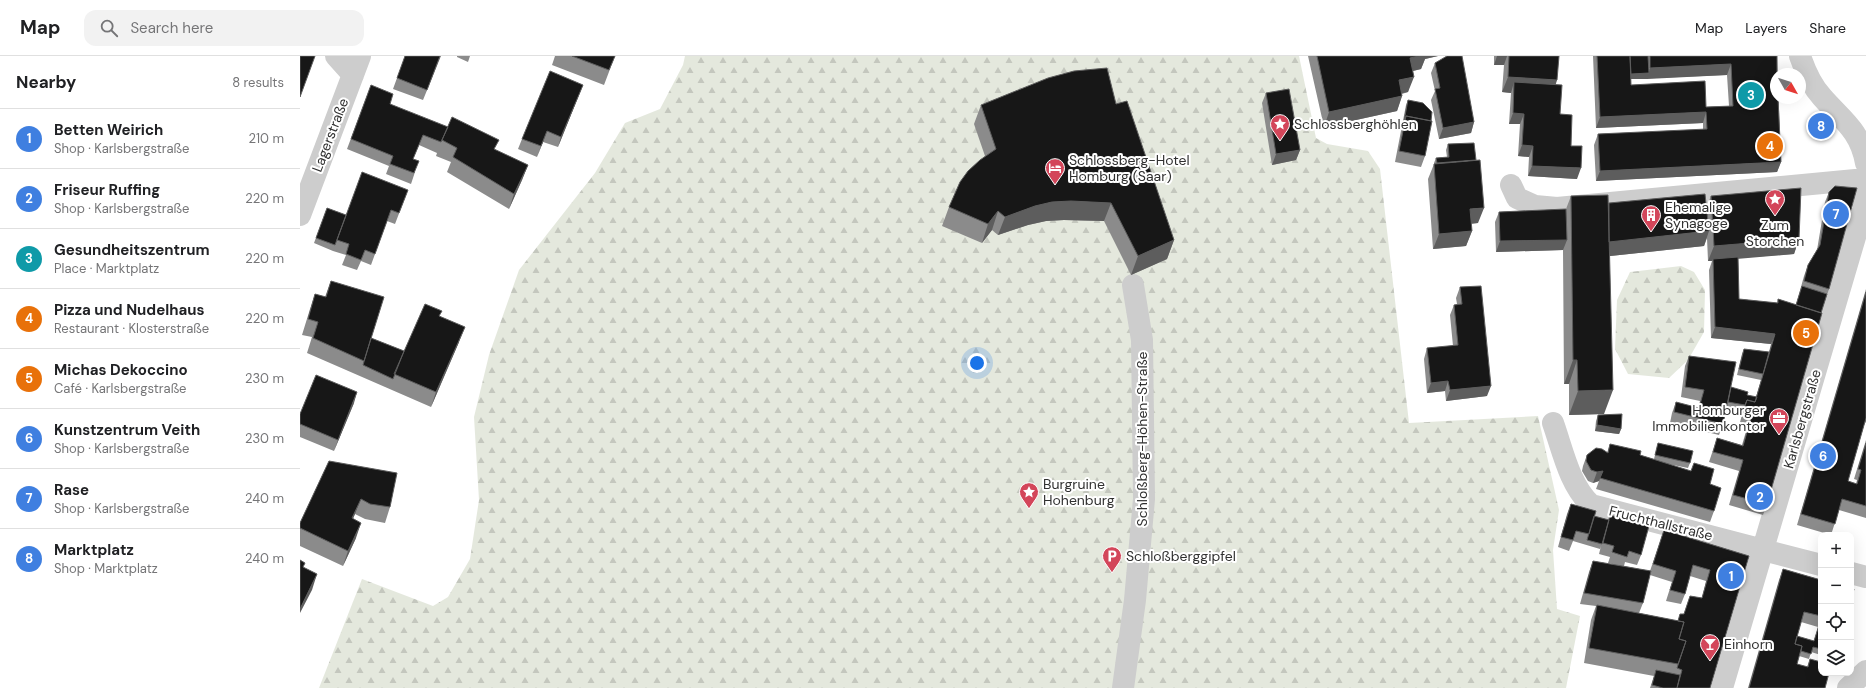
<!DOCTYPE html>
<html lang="en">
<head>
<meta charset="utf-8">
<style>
  :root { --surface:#fff; --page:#f2f2f2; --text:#202124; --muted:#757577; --line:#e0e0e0; --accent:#7c3aed }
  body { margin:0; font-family:"DM Sans",sans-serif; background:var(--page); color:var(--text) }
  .controls { position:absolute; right:12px; bottom:12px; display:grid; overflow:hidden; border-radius:8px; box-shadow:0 4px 16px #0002 }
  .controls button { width:36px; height:36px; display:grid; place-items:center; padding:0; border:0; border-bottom:1px solid var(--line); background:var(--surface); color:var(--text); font:20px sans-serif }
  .compass { position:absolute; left:1470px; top:12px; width:36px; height:36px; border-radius:50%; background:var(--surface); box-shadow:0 4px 16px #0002; rotate:129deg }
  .you { position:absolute; left:677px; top:307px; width:14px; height:14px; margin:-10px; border:3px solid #fff; border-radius:50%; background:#1a73e8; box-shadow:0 0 0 6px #1a73e833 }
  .badge { display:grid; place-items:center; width:26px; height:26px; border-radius:50%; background:var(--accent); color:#fff; font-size:13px; font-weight:700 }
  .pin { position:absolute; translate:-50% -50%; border:2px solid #fff; box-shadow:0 1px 4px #0006 }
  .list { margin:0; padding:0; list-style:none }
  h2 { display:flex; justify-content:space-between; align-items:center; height:52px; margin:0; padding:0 16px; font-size:17px }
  h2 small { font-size:13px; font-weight:400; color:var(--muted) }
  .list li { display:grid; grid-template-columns:26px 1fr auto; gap:12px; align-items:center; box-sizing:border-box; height:60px; padding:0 16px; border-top:1px solid var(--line) }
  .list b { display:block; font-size:15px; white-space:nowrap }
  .list p { margin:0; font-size:13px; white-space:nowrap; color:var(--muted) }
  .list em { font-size:13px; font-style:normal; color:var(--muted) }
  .icon { flex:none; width:22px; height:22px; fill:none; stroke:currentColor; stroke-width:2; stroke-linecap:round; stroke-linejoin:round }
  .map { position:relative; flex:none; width:1566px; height:632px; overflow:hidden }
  header { display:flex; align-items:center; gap:24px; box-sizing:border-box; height:56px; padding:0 20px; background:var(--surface); border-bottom:1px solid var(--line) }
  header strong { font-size:19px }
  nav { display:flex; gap:22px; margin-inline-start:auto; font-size:14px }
  .search { width:280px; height:36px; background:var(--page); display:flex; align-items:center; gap:10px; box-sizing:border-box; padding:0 14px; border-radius:12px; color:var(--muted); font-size:15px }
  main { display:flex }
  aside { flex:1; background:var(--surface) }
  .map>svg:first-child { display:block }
  .forest { fill:url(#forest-firs) }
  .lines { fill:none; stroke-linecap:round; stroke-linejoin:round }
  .minor { stroke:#cdcdcd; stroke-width:22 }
  .wall { fill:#8b8b8b; fill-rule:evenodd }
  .shaded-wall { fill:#5d5d5d }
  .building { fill:#171717; stroke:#5d5d5d }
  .labels { text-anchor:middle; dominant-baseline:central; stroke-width:4; stroke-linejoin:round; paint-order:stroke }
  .poi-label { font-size:14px; fill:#303030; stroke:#fff; text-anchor:start }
  .street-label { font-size:14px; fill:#303030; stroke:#fff }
</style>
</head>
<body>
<header>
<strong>Map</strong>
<div class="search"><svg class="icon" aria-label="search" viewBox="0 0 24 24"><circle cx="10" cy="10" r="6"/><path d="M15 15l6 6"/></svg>Search here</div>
<nav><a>Map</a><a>Layers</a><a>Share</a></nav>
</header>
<main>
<aside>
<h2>Nearby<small>8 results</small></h2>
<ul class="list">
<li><span class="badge" style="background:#3f7fe0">1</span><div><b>Betten Weirich</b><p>Shop · Karlsbergstraße</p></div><em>210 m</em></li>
<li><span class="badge" style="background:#3f7fe0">2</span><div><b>Friseur Ruffing</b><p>Shop · Karlsbergstraße</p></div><em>220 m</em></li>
<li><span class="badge" style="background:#0f9aa8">3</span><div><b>Gesundheitszentrum</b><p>Place · Marktplatz</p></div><em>220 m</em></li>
<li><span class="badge" style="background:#e8710a">4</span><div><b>Pizza und Nudelhaus</b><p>Restaurant · Klosterstraße</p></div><em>220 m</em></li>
<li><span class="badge" style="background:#e8710a">5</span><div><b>Michas Dekoccino</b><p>Café · Karlsbergstraße</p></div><em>230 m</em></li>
<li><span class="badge" style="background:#3f7fe0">6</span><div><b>Kunstzentrum Veith</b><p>Shop · Karlsbergstraße</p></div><em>230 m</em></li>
<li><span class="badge" style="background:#3f7fe0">7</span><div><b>Rase</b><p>Shop · Karlsbergstraße</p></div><em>240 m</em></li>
<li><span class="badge" style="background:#3f7fe0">8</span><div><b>Marktplatz</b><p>Shop · Marktplatz</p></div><em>240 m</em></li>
</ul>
</aside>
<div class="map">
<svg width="1566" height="632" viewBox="0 0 1566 632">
  <defs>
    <pattern id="forest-firs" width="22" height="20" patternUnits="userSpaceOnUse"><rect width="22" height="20" fill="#e4e8dd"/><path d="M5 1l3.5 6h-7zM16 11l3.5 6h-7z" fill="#c4c7be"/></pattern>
  </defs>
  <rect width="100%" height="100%" fill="#fff"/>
  <path class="forest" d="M385 0H999L1016 82 1027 88 1068 95 1080 113 1109 367 1238 360 1259 454 1253 494 1257 553 1280 560 1266 632H19L62 523 133 550 148 541 170 503 179 444 174 361 189 299 219 214 295 117 325 67 360 53 383 9Z
    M1381 210 1394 216 1405 234 1404 276 1388 304 1369 322 1328 318 1315 293 1317 244 1330 216Z"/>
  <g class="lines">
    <path class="minor" d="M36 0 53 19
      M1500 0C1505 15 1511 29 1522 41 1542 64 1560 74 1566 107
      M1211 129 1217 142 1235 150 1257 152 1566 123
      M0 159 60 0
      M1253 367C1263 395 1269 428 1291 449L1521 509
      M1551 517 1566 521
      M823 632 835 544 844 443 842 284 833 229
      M1422 632 1563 154 1566 139
      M1548 632 1566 615"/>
  </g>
  <path class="wall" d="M105 0H141L123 44 93 33Z
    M157 0H170L168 6 157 1Z
    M254 0H315L304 29 252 9 255 0Z
    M1008 0H1138L1125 3 1121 13 1113 15 1108 36 1102 38V40L1097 55 1024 71Z
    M1194 0H1259L1256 28 1260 58 1271 90 1277 123 1228 120 1229 101 1218 100 1220 68H1209L1211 37 1202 36 1204 9H1194Z
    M1293 0H1477L1481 106 1477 116 1296 125 1294 89 1298 78 1403 74V67L1296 72ZM1427 19 1429 50 1406 51 1331 29V23Z
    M1135 7 1174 66 1171 77 1139 83 1131 44 1135 35 1131 17Z
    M71 29 90 48 195 94 228 109 222 124 209 153 147 116 151 106 136 100 137 97 119 89 113 103 115 116 111 128 86 118 89 110 47 93Z
    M283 29 258 91 243 86 237 101 218 93 222 83Z
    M966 37 1000 94 996 104 972 109 962 47Z
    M1108 44 1125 100 1121 111 1095 106 1106 49Z
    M816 48 874 184 867 203 831 219 804 165 764 164 746 165 728 169 698 179 692 174 682 187 642 170 649 151 685 100 674 68 681 49Z
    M1148 88 1178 167 1171 168 1172 175 1166 190 1133 193 1128 123 1134 108V107L1136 102 1147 101 1146 94Z
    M108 134 95 168 87 165 71 209 61 205 57 214 42 209 46 199 33 195 34 192 33 195 14 187 27 152 46 159Z
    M1529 136V233L1521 257 1467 448 1463 459 1429 449 1439 415 1409 406 1417 382 1442 389 1447 372 1439 370 1443 355 1426 351 1423 368 1419 379 1370 367 1372 357 1376 346 1398 352 1400 345 1381 341 1385 310 1389 300 1431 331 1447 339 1456 341 1461 324 1437 319 1442 298 1444 293 1469 296 1471 288 1411 282 1409 214 1412 205H1408L1407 182 1404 190 1310 200 1304 358 1269 359V328H1264L1263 194 1196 196 1195 166 1199 156 1266 153 1271 140 1309 147 1406 152 1411 140 1499 183 1494 198 1438 202 1439 243 1477 247 1478 243 1496 249 1504 220 1508 209 1517 194 1525 146Z
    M31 225 71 282 104 295 140 260 159 286 131 351 7 297 12 281 2 279 10 253 15 238 25 241Z
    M1160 231 1187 340 1146 345 1145 335 1127 337 1124 303 1127 292 1153 290 1150 259 1154 249 1157 248 1156 242Z
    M1566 233V367L1565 366 1548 425 1556 428 1557 424 1554 423 1566 384V462L1539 454 1531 479 1497 469Z
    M54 347 34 395 0 381V358Z
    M1298 359 1321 373 1319 378 1295 375 1296 365Z
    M1358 387 1390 407 1388 412 1368 408 1410 428 1414 455 1410 466 1296 433 1299 425 1293 427 1288 425 1282 415 1283 410 1287 399 1307 397 1310 388 1340 399 1354 403Z
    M29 405 90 451 85 467 65 463 55 458 53 463 56 482 43 510 0 490V467Z
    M1271 448 1294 460 1309 464 1310 459 1341 499 1337 509 1325 506 1324 510 1350 515 1364 474 1449 500 1410 632H1350L1354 620 1284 607 1291 564 1296 550 1280 548 1289 516 1293 505 1316 509 1308 507 1310 501 1299 498 1301 490 1300 493 1273 485 1269 495 1258 491 1267 458ZM1350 519 1372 526 1366 545 1381 548 1385 538 1390 520 1406 525 1402 542 1390 540 1384 558H1380L1378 565 1339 557 1343 547Z
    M1483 513 1521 524V599L1511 596 1509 603 1499 600 1497 608 1507 611 1510 603 1525 632H1448L1479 524ZM1501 566 1518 571 1514 585 1497 580Z"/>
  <path class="shaded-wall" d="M1117 0H1138L1125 3 1121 13 1104 17 1110 2Z
    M1197 0H1207L1204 9H1194Z
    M1431 8 1427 19 1347 23 1350 12Z
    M1349 17 1347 23H1326L1328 18Z
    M1114 21 1108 36 1093 39 1099 24Z
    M1208 21 1257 24 1252 39 1214 26 1211 37 1202 36Z
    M283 29 279 39 258 91 261 81Z
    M1102 40 1097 55 1024 71 1029 56Z
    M1406 56 1403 67 1296 72 1300 61Z
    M1213 57 1224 58 1220 68H1209Z
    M1174 66 1171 77 1139 83 1143 72Z
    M247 75 243 86 237 101 241 90Z
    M1222 89 1233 90 1229 101 1218 100Z
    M1000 94 996 104 972 109 976 98Z
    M1481 106 1477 116 1296 125 1300 115Z
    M228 109 222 124 209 153 214 138Z
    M1232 110 1281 112 1277 123 1228 120Z
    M771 145 811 147 804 165 764 164 746 165 728 169 698 179 705 161 735 150 752 146Z
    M1184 152 1178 167 1165 168 1170 153Z
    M698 155 692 174 682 187 688 168Z
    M1172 175 1166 190 1133 193 1139 178Z
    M1409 175 1404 190 1301 201 1306 186Z
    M1499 183 1494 198 1413 205V203L1412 205H1408L1414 190Z
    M874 184 867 203 831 219 838 200Z
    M1267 184 1263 194 1196 196 1200 185Z
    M165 271 159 286 131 351 136 336Z
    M1415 271 1475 278 1471 288 1411 282Z
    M1273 304H1277L1269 328H1264Z
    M1148 325 1145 335 1127 337 1131 327Z
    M1191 330 1187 340 1146 345 1150 334Z
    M1313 334 1304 358 1269 359 1278 335Z
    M57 336 54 347 34 395 38 384Z
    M1297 369 1321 373 1319 378 1295 375Z
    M1303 415 1299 425 1293 427 1297 416Z
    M61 443 55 458 46 477 52 462Z
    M61 467 56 482 43 510 48 495Z
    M17 518 12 534 0 557V553Z"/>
  <path class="building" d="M0 0H15L0 41Z
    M105 0H140L127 34 97 22Z
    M272 0H315L309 14Z
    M1017 0H1119L1110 2 1114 21 1099 24 1102 40 1029 56Z
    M1147 0H1162L1174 66 1143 72 1135 33 1140 32 1135 7Z
    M1209 0H1259L1257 24 1208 21Z
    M1297 0H1330L1331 29 1405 25 1406 51 1433 50 1431 8 1350 12V0H1477V18H1476V42H1478L1481 106 1300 115 1298 78 1407 73 1406 56 1300 61Z
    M1330 0H1348L1349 17 1331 18Z
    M807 12 816 48 827 45 874 184 838 200 811 147 771 145 752 146 735 150 705 161 698 155 688 168 649 151 660 126 668 115 680 104 696 93 681 49 748 22 774 15Z
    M250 15 283 29 261 81 247 75 241 90 222 83Z
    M1214 26 1262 29 1260 58 1272 59 1271 90H1282L1281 112 1232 110 1233 90 1222 89 1224 58 1213 57Z
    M71 29 93 38 90 48 148 71 141 86 123 79 113 103 119 105 114 117 90 108 93 100 51 83Z
    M989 33 1000 94 976 98 966 37Z
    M1108 44 1123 47 1132 56 1131 65 1106 60 1104 65Z
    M1106 60 1132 65 1125 100 1099 95Z
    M152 61 199 84 194 93 228 109 214 138 153 101 157 92 142 84Z
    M1174 87 1176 104 1137 107 1136 102 1149 101 1148 88Z
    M1180 104 1184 152 1170 153 1172 175 1139 178 1134 108Z
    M62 116 108 134 99 157 91 154 75 198 65 194 61 204 46 198 49 188 37 184Z
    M1535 130 1557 132 1529 233 1504 225 1508 209 1520 189 1529 136Z
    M1501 132 1499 183 1414 190 1411 140Z
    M1405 138 1409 175 1309 186V147Z
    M1308 139 1313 334 1278 335 1277 304H1273L1271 140Z
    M27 152 46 159 35 189 16 182Z
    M1266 153 1267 184 1200 185 1199 156Z
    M1438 201 1439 243 1478 247V243L1522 257 1467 448 1433 439 1443 404 1413 396 1417 382 1443 390 1451 362 1442 359 1447 344 1455 346 1475 278 1415 271 1413 203Z
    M31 225 84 241 64 305 13 282 18 266 8 263 15 238 26 241Z
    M1181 230 1191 330 1150 334 1148 325 1131 327 1127 292 1158 289 1154 249 1162 248 1160 231Z
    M1502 230 1527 238 1521 257 1496 249Z
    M1566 236V362L1548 425 1557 428 1561 414 1558 413 1566 387V450L1542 443 1535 468 1501 458Z
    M125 248 142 255 139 260 165 271 136 336 94 318Z
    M71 282 104 295 93 323 63 309Z
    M1444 293 1469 296 1463 318 1439 313Z
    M1389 300 1436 306 1423 368 1374 356 1376 346 1399 352 1404 334 1385 331Z
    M16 319 57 336 38 384 0 368V358Z
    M1431 331 1448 336 1447 339 1457 341 1455 346 1447 344 1445 349 1428 346Z
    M1322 358 1321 373 1297 369 1298 359Z
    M1358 387 1393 395 1390 407 1355 399Z
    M1310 388 1341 395 1340 399 1391 415 1394 407 1414 413 1410 428 1421 432 1414 455 1300 422 1303 415 1297 416 1291 414 1286 405 1287 399 1296 392 1302 393 1308 397Z
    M29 405 97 417 90 451 70 448 61 443 52 462 61 467 48 495 0 472V467Z
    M1271 448 1296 455 1289 478 1276 475 1273 484 1261 481Z
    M1310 459 1349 470 1341 499 1329 495 1327 501 1312 496 1314 490 1303 487Z
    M1294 460 1309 464 1302 488 1287 484Z
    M1364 474 1449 500 1410 632H1377L1382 614 1377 612 1386 585 1379 583 1384 566 1378 565 1380 558H1384L1390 540 1402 542 1410 514 1393 509 1385 538 1370 534 1376 515 1353 508Z
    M0 504 5 507 3 511 17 518 0 553Z
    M1293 505 1351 515 1343 547 1284 537Z
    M1483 513 1521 524V560L1504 556 1495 588 1502 590 1497 608 1508 611 1510 603 1521 606V617H1529L1525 632H1449Z
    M1551 532 1554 533 1551 544Z
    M1297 549 1384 566 1379 583 1386 585 1378 608 1289 592Z
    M1520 566H1521V593L1513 591 1511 598 1501 595 1502 590 1495 588 1497 580 1514 585Z
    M1356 614 1380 619 1377 632H1363L1352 629Z"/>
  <defs>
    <g id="sight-pin" transform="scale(1)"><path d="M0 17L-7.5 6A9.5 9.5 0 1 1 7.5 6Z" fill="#d3465a" stroke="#fff"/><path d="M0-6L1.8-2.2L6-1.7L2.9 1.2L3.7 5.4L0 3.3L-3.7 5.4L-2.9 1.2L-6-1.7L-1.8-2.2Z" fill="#fff"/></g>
    <g id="hotel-pin" transform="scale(1)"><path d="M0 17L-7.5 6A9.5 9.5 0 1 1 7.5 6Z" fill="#d3465a" stroke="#fff"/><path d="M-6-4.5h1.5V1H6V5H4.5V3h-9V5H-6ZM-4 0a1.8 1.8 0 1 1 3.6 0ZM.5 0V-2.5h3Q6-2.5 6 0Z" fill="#fff"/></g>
    <g id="building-pin" transform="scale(1)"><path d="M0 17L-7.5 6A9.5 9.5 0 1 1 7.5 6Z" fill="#d3465a" stroke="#fff"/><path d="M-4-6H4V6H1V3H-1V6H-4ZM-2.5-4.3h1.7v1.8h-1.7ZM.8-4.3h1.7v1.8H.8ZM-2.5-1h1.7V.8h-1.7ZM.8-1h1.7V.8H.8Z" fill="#fff"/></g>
    <g id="office-pin" transform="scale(1)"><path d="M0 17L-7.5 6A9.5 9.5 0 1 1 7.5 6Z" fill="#d3465a" stroke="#fff"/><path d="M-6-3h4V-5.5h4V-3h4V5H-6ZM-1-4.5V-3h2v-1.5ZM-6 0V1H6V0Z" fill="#fff"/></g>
    <g id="parking-pin" transform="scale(1)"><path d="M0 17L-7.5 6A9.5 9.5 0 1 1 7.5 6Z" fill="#d3465a" stroke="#fff"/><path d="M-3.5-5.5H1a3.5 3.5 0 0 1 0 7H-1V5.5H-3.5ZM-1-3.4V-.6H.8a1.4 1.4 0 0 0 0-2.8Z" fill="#fff"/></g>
    <g id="bar-pin" transform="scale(1)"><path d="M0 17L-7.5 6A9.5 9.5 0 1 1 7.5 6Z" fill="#d3465a" stroke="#fff"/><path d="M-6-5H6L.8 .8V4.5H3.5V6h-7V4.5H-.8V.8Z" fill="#fff"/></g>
  </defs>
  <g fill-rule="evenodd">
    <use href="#sight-pin" x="980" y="68"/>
    <use href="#hotel-pin" x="755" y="112"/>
    <use href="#sight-pin" x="1475" y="143"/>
    <use href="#building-pin" x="1351" y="159"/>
    <use href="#office-pin" x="1479" y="362"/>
    <use href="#sight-pin" x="729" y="436"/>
    <use href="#parking-pin" x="812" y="500"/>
    <use href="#bar-pin" x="1410" y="588"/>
  </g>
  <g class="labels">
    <g class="poi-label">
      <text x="994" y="68">Schlossberghöhlen</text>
      <text x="769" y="104">Schlossberg-Hotel<tspan x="769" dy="16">Homburg (Saar)</tspan></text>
      <text x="1365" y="151">Ehemalige<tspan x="1365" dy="16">Synagoge</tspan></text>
      <text x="1475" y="169" text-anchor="middle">Zum<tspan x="1475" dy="16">Storchen</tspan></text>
      <text x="1465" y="354" text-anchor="end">Homburger<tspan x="1465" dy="16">Immobilienkontor</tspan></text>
      <text x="743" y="428">Burgruine<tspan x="743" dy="16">Hohenburg</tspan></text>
      <text x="826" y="500">Schloßberggipfel</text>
      <text x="1424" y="588">Einhorn</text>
    </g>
    <g class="street-label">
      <text transform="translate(30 79) rotate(-69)">Lagerstraße</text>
      <text transform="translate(1502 363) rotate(-74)">Karlsbergstraße</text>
      <text transform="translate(842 383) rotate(-90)">Schloßberg-Höhen-Straße</text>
      <text transform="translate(1361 467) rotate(14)">Fruchthallstraße</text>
    </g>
  </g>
</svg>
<div class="controls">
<button>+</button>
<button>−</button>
<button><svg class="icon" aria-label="locate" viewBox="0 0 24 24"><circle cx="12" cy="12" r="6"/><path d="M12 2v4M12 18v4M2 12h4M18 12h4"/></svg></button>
<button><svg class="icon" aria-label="layers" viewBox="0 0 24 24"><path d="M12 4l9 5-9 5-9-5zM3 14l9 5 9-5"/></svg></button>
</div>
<svg class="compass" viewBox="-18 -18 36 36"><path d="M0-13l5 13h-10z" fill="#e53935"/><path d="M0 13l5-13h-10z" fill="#757577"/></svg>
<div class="you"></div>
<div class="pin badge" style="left:1431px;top:520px;background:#3f7fe0">1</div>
<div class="pin badge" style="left:1460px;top:441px;background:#3f7fe0">2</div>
<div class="pin badge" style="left:1451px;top:39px;background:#0f9aa8">3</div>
<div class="pin badge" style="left:1470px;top:90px;background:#e8710a">4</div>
<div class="pin badge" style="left:1506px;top:277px;background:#e8710a">5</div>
<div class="pin badge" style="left:1523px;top:400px;background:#3f7fe0">6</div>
<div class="pin badge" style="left:1536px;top:158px;background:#3f7fe0">7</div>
<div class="pin badge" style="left:1521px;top:70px;background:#3f7fe0">8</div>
</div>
</main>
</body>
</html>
